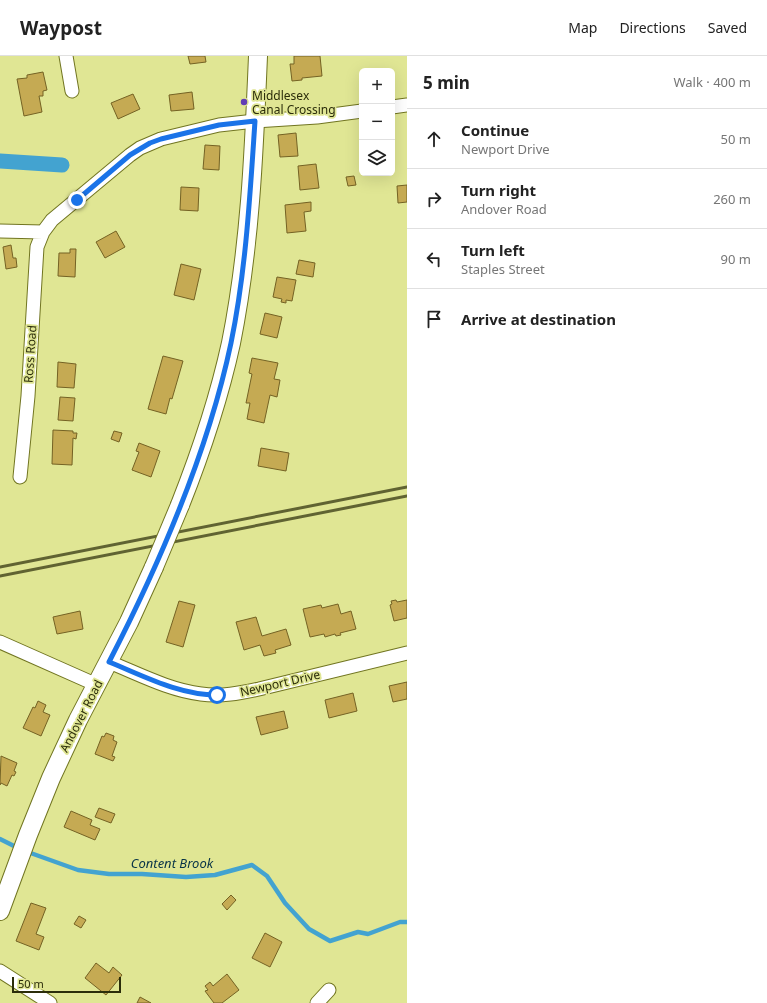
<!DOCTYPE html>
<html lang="en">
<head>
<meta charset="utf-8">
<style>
  :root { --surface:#fff; --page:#f6f6f6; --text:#222; --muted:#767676; --line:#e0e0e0 }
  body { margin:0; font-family:"Noto Sans",sans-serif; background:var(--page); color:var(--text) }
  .controls { position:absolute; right:12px; top:12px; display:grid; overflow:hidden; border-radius:6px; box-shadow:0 4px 16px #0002 }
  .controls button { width:36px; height:36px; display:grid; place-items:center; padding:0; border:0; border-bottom:1px solid var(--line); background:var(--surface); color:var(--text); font:20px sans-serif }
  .scale { position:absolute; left:12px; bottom:10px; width:109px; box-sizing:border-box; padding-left:4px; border:2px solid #2b2d0a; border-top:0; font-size:11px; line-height:14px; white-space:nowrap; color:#2b2d0a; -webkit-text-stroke:3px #e0e694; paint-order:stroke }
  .stop { position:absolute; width:12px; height:12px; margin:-9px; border:3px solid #1a73e8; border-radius:50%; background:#fff }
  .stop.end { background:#1a73e8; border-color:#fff; box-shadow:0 1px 4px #0008 }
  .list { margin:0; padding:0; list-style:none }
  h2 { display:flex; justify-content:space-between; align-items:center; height:52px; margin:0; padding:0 16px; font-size:17px }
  h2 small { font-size:13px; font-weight:400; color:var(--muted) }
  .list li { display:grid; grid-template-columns:26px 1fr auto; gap:12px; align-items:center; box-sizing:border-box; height:60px; padding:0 16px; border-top:1px solid var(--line) }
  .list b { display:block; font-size:15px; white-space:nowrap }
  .list p { margin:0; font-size:13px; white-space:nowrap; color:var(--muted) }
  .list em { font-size:13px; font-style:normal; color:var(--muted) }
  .icon { flex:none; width:22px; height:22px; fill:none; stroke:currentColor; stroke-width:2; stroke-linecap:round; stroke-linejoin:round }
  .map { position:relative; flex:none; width:407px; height:947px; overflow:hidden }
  header { display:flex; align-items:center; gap:24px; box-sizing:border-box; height:56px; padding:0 20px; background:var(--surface); border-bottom:1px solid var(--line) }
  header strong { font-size:19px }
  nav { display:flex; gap:22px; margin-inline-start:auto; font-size:14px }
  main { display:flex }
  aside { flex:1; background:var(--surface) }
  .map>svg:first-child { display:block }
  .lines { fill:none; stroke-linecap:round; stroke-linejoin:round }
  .stream { stroke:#43a3d0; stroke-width:4.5 }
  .canal { stroke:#43a3d0; stroke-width:15 }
  .building { fill:#c5aa53; stroke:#746224 }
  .minor-casing { stroke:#717521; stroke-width:15 }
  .secondary-casing { stroke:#717521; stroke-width:20 }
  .minor { stroke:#fff; stroke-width:13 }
  .secondary { stroke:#fff; stroke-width:18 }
  .rail { stroke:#606332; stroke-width:3 }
  .secondary-bridge-casing { stroke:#717521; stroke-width:20; stroke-linecap:butt }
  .secondary-bridge { stroke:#fff; stroke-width:18 }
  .route { stroke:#1a73e8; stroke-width:5 }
  .poi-dot { fill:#613db5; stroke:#e0e694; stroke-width:1.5 }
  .labels { text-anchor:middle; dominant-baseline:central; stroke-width:3.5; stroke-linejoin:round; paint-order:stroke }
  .poi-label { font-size:12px; fill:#2b2d0a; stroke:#e0e694; text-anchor:start }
  .street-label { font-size:12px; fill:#2b2d0a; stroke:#e0e694 }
  .water-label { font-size:13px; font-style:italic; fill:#073346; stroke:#e0e694 }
</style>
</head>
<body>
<header>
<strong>Waypost</strong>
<nav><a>Map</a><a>Directions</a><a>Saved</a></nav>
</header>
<main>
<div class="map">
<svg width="407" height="947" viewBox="0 0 407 947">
  <rect width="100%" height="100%" fill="#e0e694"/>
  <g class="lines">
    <path class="stream" d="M0 783 18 792
      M25 795 78 814 109 818H142L186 821 215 819 252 809 267 820 285 847 309 873 330 885 358 876 368 878 400 866H407"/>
    <path class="canal" d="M0 105 62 109"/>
  </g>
  <path class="building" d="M188 0H205L206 6 190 8Z
    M294 0H320L322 20 302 22V24L292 25 290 8H294Z
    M43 16 47 34 43 35V40H39L42 56 24 60 17 23 27 22V19Z
    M192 36 194 53 171 55 169 39Z
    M133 38 140 53 118 63 111 47Z
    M296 77 298 100 280 101 278 79Z
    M205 89 220 90 219 114 203 113Z
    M316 108 319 132 300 134 298 110Z
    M354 120 356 129 348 130 346 121Z
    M407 129V146L398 147 397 130Z
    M181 131 199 132 198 155 180 154Z
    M311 146V155L304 156 306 175 287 177 285 149Z
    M116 175 125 191 105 202 96 186Z
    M11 189 13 202H16L17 211 6 213 3 191Z
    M70 193H76L75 221 58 220 59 197H70Z
    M299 204 315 207 313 221 296 218Z
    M181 208 201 213 194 244 174 239Z
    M277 221 296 224 292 245 286 244V247L281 246 282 243 273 241Z
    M265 257 282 261 277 282 260 278Z
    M163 300 183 305 172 343 170 342 166 358 148 353Z
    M252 302 278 307 274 323 280 324 277 341 270 339 264 367 247 363 250 347H246L252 318 249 317Z
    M58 306 76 308 74 332 57 331Z
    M60 341 75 342 73 365 58 364Z
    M53 374 73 375V377H77L76 383 73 382 72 409 52 408Z
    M114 375 122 377 119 386 111 383Z
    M139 387 160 395 151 421 132 414 139 396 136 395Z
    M261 392 289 397 286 415 258 410Z
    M396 544 397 546 407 544V562L394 565 390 549 392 548 391 545Z
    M179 545 195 549 183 591 166 586Z
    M338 548 341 558 351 555 356 573 340 577 341 579 336 580 335 578 325 581 324 578 310 581 303 553 321 549 322 552Z
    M80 555 83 573 57 578 53 561Z
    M256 561 262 580 286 573 291 589 275 594 276 597 264 600 260 589 244 594 236 566Z
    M407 626V643L393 646 389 630Z
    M353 637 357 655 329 662 325 644Z
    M38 645 46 649 43 656 50 659 41 680 23 672 33 651 35 652Z
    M284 655 288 672 261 679 256 661Z
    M106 677 114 680 113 684 117 686 112 700 115 701 113 705 95 698 102 680 104 681Z
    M1 700 17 707 14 715 16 716 14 720 12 719 7 730 1 727 0 729Z
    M99 752 115 758 111 767 95 761Z
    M71 755 92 764 90 769 100 773 95 784 64 771Z
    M231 839 236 844 227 854 222 848Z
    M31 847 46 852 36 878 44 881 39 894 16 885Z
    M79 860 86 864 81 872 74 868Z
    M265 877 282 886 270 911 252 902Z
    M96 907 109 917 113 911 122 919 106 939 85 922Z
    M227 918 239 934 222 947H214L205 935 208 934 205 930 210 926 213 930Z
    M140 941 151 947H137Z"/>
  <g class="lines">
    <g class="minor-casing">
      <path id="minor" d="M66 0 72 35
        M392 51 407 49
        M0 175 43 176 52 164 130 99 140 92 161 83 219 69 255 65 317 61 362 55
        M20 421 28 340 37 191 43 176
        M0 586 97 629
        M109 606C139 618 169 634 201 638 221 641 240 637 259 633L407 597
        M0 915 50 947
        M317 947 329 934"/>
    </g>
    <g class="secondary-casing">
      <path id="secondary" d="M180 449C201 396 219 342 231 287 250 192 254 96 258 0
        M0 855 28 779 51 722 78 664 129 566 154 511"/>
    </g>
    <use href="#minor" class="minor"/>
    <use href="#secondary" class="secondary"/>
    <path class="rail" d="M0 511 407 431
      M0 520 407 440"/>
    <g class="secondary-bridge-casing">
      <path id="secondary-bridge" d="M154 511 180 449"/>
    </g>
    <use href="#secondary-bridge" class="secondary-bridge"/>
  </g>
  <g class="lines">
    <path class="route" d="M77 144 130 99 150 87 161 83 219 69 255 65C250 139 246 214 231 287 208 396 160 507 109 606 144 620 179 639 217 639"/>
  </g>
  <circle class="poi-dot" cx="244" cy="46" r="4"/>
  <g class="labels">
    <g class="poi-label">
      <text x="252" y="39">Middlesex<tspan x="252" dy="14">Canal Crossing</tspan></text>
    </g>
    <g class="street-label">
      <text transform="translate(30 298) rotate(-86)">Ross Road</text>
      <text transform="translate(280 627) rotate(-13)">Newport Drive</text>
      <text transform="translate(81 660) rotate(-63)">Andover Road</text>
    </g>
    <g class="water-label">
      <text x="172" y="807">Content Brook</text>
    </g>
  </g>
</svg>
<div class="controls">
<button>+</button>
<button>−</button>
<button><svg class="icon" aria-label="layers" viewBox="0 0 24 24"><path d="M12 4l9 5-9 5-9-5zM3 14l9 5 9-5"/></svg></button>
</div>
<div class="scale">50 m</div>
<div class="stop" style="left:217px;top:639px"></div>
<div class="stop end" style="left:77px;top:144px"></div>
</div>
<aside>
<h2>5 min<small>Walk · 400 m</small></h2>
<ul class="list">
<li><svg class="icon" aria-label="ahead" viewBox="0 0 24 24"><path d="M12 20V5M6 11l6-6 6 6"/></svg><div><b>Continue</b><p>Newport Drive</p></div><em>50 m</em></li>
<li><svg class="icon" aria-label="right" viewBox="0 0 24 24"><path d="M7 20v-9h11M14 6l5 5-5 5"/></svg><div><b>Turn right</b><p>Andover Road</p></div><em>260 m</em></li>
<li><svg class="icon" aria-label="left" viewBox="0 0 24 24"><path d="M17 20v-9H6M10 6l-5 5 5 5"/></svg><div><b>Turn left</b><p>Staples Street</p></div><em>90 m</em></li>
<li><svg class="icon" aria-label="arrive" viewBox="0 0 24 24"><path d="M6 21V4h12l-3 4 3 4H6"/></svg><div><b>Arrive at destination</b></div></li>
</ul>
</aside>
</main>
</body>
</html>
